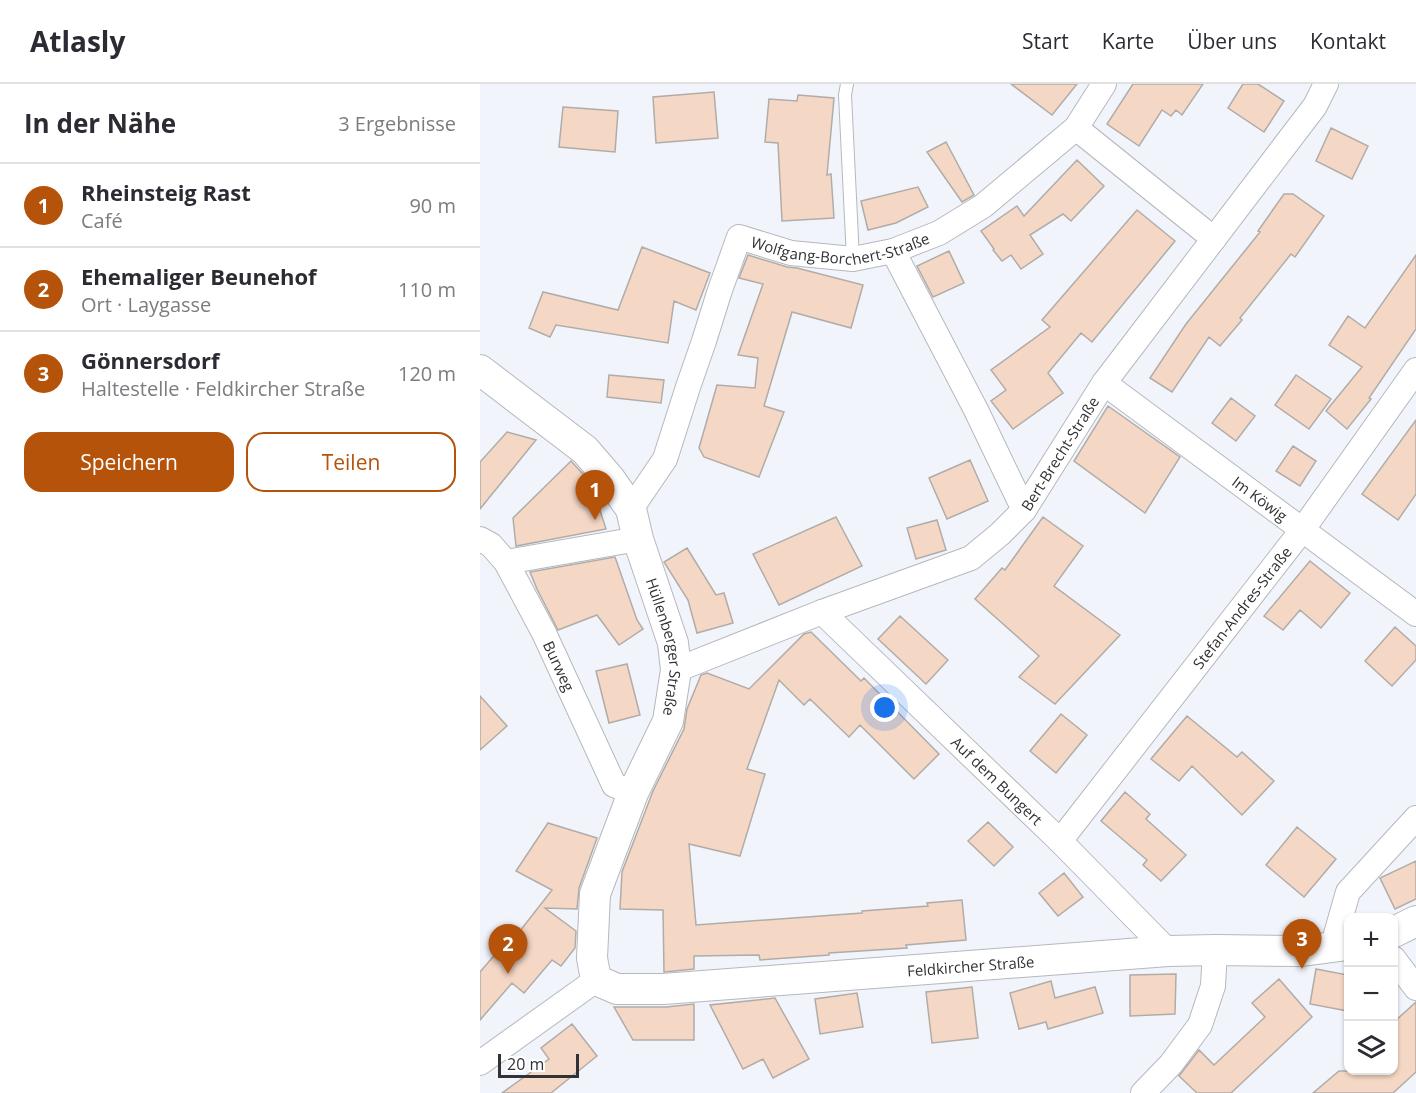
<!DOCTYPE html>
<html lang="de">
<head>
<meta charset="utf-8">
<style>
  :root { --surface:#fff; --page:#f2f2f3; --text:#2b2b33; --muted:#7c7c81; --line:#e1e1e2; --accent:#b45309 }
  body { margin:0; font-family:"Open Sans",sans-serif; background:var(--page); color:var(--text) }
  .controls { position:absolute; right:18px; bottom:18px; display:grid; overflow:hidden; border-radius:12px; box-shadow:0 2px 4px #0004 }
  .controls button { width:54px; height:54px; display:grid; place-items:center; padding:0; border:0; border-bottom:2px solid var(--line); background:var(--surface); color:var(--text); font:30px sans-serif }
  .scale { position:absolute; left:18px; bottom:15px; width:81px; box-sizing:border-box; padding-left:6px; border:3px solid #313234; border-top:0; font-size:16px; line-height:21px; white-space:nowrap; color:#313234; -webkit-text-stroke:4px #fff; paint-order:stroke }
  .you { position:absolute; left:405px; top:624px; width:21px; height:21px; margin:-15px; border:4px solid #fff; border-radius:50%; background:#1a73e8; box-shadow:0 0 0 9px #1a73e833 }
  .badge { display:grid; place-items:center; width:39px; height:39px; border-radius:50%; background:var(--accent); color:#fff; font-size:20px; font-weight:700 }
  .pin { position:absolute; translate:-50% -50px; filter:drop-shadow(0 2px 3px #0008) }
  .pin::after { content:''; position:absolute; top:32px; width:21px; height:18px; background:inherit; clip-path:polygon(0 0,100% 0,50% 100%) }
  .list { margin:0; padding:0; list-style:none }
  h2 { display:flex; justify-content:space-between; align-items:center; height:78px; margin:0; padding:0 24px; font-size:26px }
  h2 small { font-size:20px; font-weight:400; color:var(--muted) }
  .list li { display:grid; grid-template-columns:39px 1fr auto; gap:18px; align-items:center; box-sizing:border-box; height:84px; padding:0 24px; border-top:2px solid var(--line) }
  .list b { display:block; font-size:22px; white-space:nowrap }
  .list p { margin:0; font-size:20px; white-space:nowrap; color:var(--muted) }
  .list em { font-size:20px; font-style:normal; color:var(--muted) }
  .actions { display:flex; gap:12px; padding:18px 24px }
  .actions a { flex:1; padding:14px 0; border:2px solid var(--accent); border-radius:18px; text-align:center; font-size:21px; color:var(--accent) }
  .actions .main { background:var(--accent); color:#fff }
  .icon { flex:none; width:33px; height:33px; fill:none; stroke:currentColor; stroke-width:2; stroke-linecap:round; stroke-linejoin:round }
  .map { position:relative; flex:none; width:936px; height:1009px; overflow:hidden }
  header { display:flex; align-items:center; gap:36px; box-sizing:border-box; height:84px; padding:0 30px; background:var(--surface); border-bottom:2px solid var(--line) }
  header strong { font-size:28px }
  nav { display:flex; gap:33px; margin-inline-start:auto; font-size:21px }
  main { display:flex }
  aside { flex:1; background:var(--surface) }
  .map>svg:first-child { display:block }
  .building { fill:#f5d7c5; stroke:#b1aca8; stroke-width:1.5 }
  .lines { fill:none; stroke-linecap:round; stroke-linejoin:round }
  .service-casing { stroke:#b5b8bd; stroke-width:14 }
  .minor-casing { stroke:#b5b8bd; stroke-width:26 }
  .tertiary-casing { stroke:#b5b8bd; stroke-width:32 }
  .service { stroke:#fff; stroke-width:12 }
  .minor { stroke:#fff; stroke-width:24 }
  .tertiary { stroke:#fff; stroke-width:30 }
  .labels { text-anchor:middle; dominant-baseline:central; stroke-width:4.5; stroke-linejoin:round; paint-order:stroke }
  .street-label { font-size:15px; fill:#313234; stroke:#fff }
</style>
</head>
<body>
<header>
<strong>Atlasly</strong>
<nav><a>Start</a><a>Karte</a><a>Über uns</a><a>Kontakt</a></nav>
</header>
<main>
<aside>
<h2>In der Nähe<small>3 Ergebnisse</small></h2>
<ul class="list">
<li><span class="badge">1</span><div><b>Rheinsteig Rast</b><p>Café</p></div><em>90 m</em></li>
<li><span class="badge">2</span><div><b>Ehemaliger Beunehof</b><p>Ort · Laygasse</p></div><em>110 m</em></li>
<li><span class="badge">3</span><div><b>Gönnersdorf</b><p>Haltestelle · Feldkircher Straße</p></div><em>120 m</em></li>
</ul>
<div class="actions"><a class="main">Speichern</a><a>Teilen</a></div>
</aside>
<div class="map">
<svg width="936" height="1009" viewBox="0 0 936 1009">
  <rect width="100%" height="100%" fill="#f1f4fa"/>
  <path class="building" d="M531 0H597L572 31Z
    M653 0H723L702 31 696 26 691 32 682 26 659 62 627 40Z
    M763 0H778L804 17 784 48 748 24Z
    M234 8 238 54 176 59 173 13Z
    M318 11 354 14 347 91 351 90 354 134 302 137 298 59 285 58 289 15 317 17Z
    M83 23 138 27 135 68 79 63Z
    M851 44 888 62 872 95 836 77Z
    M466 58 494 111 482 118 447 68Z
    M597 76 624 102 591 137 583 130 550 151 563 170 541 185 531 171 522 177 513 166 514 165 501 147 537 122 544 132Z
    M438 103 448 123 416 139 388 146 381 117Z
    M804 110H813L844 132 815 173 811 170 760 234 762 236 740 262 729 253 692 308 670 294 706 240 780 148 778 147Z
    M657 126 695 157 612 258 601 249 568 289 583 309 533 345 511 317 526 306 511 286 570 243 562 236Z
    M162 163 230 189 216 226 194 217 188 259 76 241 70 253 49 244 63 208 138 226Z
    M469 167 484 199 453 213 437 182Z
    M268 171 307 183 317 184 383 201 371 244 312 228 284 322 304 328 279 393 224 373 219 364 237 301 275 304 278 274 258 271 283 200 259 194Z
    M936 171V245L889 314 891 315 867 345 846 327 882 283 849 261 868 232 885 244Z
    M129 291 184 296 181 319 127 313Z
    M816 291 851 315 829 345 795 321Z
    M751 314 775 332 756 357 732 339Z
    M628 322 700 373 665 429 594 377Z
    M936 336V410L918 436 882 410Z
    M27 348 56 356 0 425V378Z
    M813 362 836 377 820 402 796 387Z
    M490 376 508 417 467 435 449 394Z
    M91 377 111 399 126 445 36 462 33 434Z
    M356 433 382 482 299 521 273 470Z
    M563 433 603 462 574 502 640 551 575 620 539 593 559 572 495 515 522 484 525 486Z
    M457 436 466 466 436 475 427 444Z
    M207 464 236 511 244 509 253 539 217 549 208 516 184 478Z
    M135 473 157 536 163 545 139 561 117 531 78 546 57 505 50 488Z
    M830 477 870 509 841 544 820 526 803 546 784 532Z
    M420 532 468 576 446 600 398 555Z
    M915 543 936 562V576L912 602 885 577Z
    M331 548 381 597 384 594 459 670 434 695 380 641 369 653 330 615 324 621 299 596 267 685 285 690 260 772 209 760 216 841 382 829V827L448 822 447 819 482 816 486 856 426 861 427 864 349 869V871L280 876 279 871 214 872V885L184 888 183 826 140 825 142 788 173 707 204 645 207 625 221 591 227 589 269 605 324 550Z
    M147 580 160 631 129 639 116 587Z
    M0 612 27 642 0 666Z
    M581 630 607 651 576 689 550 667Z
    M707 632 757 673 762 668 794 697 762 731 712 682 699 697 671 675Z
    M645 708 670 730 666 735 706 771 681 797 663 781 667 776 621 737Z
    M508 738 533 763 514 782 488 757Z
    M68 739 117 754 99 804 97 825 65 824 96 847 95 864 81 882 72 876 44 909 32 899 0 936V888L18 867 22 870 72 806 36 787Z
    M817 743 856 775 824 813 786 781Z
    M936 777V815L915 825 900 794Z
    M584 789 603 813 578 832 559 809Z
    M836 885 868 891V927L830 920Z
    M696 890 695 930 650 932V891Z
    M799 895 832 933 751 1009H717L699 992 719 966 734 981 785 933 772 919Z
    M571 897 575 914 615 903 623 929 568 945 566 938 539 945 530 909Z
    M492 903 498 954 452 959 446 908Z
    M377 909 383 943 340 950 335 915Z
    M295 914 329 975 293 994 283 975 263 985 230 921Z
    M936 918V988L913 1009H833L859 987H914V938Z
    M214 920V956H153L134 923H186Z
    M92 940 117 972 71 1009H22L69 975 61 964Z"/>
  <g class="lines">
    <g class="service-casing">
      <path id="service" d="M367 0 365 11 373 175"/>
    </g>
    <g class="minor-casing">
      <g id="minor">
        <path d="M596 44 734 155"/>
        <path d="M413 167 496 326 544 426"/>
        <path id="s1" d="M624 299 936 530"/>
        <path id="s2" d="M151 425 185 375 208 303 224 257 239 209 259 153 311 169 373 175 413 167 459 149 503 122 596 44 624 0"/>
        <path id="s3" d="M0 455 11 461 26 478 64 549 134 701 153 709"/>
        <path d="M26 478 158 455"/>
        <path id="s4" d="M342 528 580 757 688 867"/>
        <path id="s5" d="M196 586 342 528 491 474 520 450 544 426 624 299 835 22 846 0"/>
        <path id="s6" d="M580 757 823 445 936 286"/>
        <path d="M852 864 868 808 936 734"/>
        <path d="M914 875 936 904"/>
        <path d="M0 979 116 896"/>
        <path d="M663 1009 691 980 720 941 733 902 735 866"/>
      </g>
    </g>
    <g class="tertiary-casing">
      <g id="tertiary">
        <path id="s7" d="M0 286 105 366 130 395 151 425 158 455 193 559 196 586 188 637 153 709 115 810 112 874 116 896 137 905H183L688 867 735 866 822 867 868 861"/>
        <path d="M914 848 936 837"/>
      </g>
    </g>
    <use href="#service" class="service"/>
    <use href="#minor" class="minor"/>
    <use href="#tertiary" class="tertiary"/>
  </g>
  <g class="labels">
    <g class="street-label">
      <text stroke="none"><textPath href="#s2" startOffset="399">Wolfgang-Borchert-Straße</textPath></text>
      <text stroke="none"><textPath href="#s5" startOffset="454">Bert-Brecht-Straße</textPath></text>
      <text stroke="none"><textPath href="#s1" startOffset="194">Im Köwig</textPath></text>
      <text stroke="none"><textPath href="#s6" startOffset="296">Stefan-Andres-Straße</textPath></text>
      <text stroke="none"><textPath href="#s7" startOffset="350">Hüllenberger Straße</textPath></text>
      <text stroke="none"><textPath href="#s3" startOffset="152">Burweg</textPath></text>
      <text stroke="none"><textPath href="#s4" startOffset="243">Auf dem Bungert</textPath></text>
      <text stroke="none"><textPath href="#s7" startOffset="1078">Feldkircher Straße</textPath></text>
    </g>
  </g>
</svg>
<div class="controls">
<button>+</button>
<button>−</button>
<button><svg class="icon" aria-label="layers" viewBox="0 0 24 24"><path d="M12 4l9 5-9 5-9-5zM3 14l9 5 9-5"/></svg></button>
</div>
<div class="scale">20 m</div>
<div class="you"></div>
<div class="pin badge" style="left:115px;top:436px">1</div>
<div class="pin badge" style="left:28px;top:890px">2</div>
<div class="pin badge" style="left:822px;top:885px">3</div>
</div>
</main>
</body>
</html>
